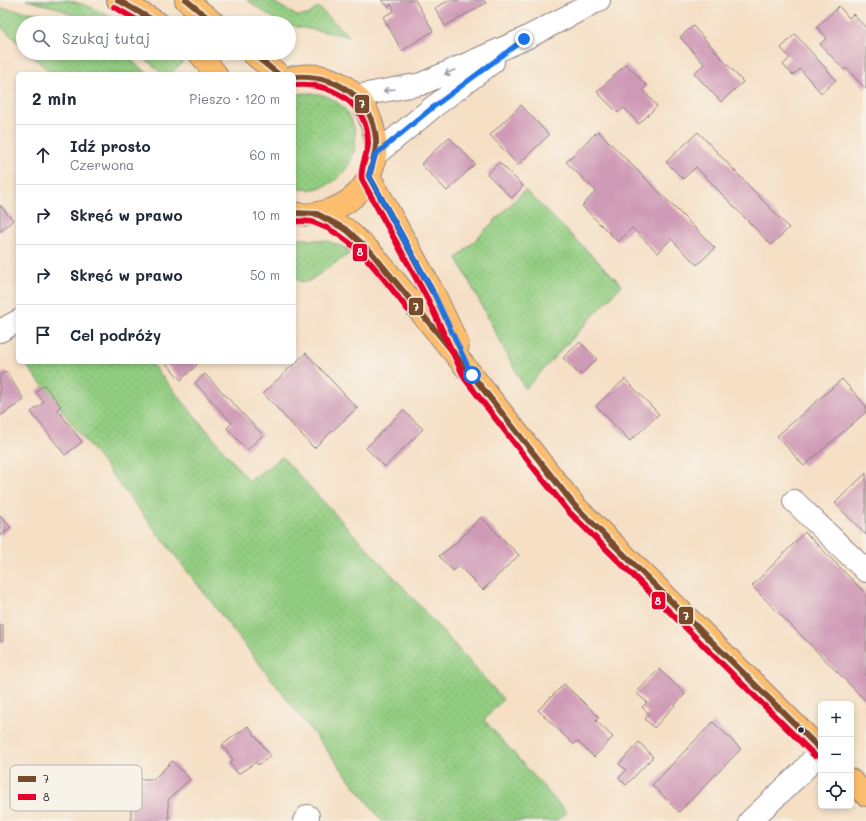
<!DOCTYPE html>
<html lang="pl">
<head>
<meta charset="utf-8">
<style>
  :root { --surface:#fff; --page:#f2f2f3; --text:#1f2937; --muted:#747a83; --line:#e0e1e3 }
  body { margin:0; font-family:Mali,sans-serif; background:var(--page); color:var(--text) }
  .controls { position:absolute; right:12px; bottom:12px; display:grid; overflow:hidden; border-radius:6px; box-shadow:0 2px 6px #0003 }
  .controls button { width:36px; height:36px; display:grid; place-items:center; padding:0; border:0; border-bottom:1px solid var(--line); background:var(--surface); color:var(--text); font:20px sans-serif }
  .stop { position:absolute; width:12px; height:12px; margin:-9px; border:3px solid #1a73e8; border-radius:50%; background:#fff }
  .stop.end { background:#1a73e8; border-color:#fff; box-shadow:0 1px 4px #0008 }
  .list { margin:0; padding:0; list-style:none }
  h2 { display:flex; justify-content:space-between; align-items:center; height:52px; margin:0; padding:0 16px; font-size:17px }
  h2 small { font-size:13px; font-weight:400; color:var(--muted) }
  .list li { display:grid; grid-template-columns:26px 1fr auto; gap:12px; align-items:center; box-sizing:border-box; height:60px; padding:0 16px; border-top:1px solid var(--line) }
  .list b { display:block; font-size:15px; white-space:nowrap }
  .list p { margin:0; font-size:13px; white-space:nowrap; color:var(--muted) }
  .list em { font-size:13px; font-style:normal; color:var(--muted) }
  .icon { flex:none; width:22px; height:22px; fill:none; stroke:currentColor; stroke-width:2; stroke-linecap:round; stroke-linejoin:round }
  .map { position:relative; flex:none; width:866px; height:821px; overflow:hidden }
  .search { position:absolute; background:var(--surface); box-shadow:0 2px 6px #0003; left:16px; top:16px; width:280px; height:44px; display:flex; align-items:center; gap:10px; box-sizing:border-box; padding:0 14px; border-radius:22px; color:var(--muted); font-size:15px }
  .panel { position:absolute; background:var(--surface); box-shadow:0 2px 6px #0003; left:16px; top:72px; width:280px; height:292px; border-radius:6px }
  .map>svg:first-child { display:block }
  .grass { fill:url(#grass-dots); stroke:#5a785e }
  .building { fill:#cf9ab6 }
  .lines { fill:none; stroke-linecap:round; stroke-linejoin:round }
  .minor-casing { stroke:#8c8080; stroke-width:24 }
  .major-casing { stroke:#8c8080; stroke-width:24 }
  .minor { stroke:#fff; stroke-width:22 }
  .major { stroke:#fcbd6e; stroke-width:22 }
  .bus-1-casing { stroke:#f7f3e8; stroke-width:9 }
  .bus-2-casing { stroke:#f7f3e8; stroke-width:9 }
  .bus-1 { stroke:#7a4b2a; stroke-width:6 }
  .bus-2 { stroke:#e4002b; stroke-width:6 }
  .oneway { stroke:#9c9ca7 }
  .route { stroke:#1a73e8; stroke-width:5 }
  .bus-dot { fill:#22223b; stroke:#f7f3e8; stroke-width:1.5 }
  .key { fill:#f7f3e8; stroke:#b7b4b4; stroke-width:1 }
  .key-label { font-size:11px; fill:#22223b }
  .line-badge { stroke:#f7f3e8; stroke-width:1.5 }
  .badge-label { font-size:11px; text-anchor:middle; font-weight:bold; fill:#fff }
</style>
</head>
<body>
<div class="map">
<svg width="866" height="821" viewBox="0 0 866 821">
  <defs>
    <pattern id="grass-dots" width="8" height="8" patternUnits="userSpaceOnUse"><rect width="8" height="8" fill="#93cd81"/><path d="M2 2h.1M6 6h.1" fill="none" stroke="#7eb070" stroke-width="1.8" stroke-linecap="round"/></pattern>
  </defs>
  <rect width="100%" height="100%" fill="#f7f3e8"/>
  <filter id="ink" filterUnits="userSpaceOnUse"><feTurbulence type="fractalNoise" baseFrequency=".025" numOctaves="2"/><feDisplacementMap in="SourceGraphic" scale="8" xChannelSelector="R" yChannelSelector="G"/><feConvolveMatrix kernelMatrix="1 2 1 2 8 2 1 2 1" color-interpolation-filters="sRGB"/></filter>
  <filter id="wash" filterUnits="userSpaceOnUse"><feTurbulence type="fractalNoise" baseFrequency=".012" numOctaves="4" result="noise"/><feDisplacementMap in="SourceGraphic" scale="16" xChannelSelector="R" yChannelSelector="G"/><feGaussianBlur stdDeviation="0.9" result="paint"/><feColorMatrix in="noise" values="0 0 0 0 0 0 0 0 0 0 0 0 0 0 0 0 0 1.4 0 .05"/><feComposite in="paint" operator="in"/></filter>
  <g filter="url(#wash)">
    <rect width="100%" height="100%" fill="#f5dfc5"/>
    <path class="grass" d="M26 0H69L90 7 124 23H90L58 8Z
      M247 0H270L297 16 308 15 318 7 350 37C328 31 302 30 281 22 269 16 258 8 247 0Z
      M0 8 43 14 65 23H23V47L0 26Z
      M29 53H122L148 74H52Z
      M138 53H173L183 62 170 74H163Z
      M311 93C316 94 322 94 326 96 380 119 354 201 294 188V94Z
      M525 190 622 285 525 389 457 258Z
      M294 238 328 241 353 251 309 281 302 282 294 278Z
      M24 362H150L249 481 282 457 402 586 503 699 484 720 567 813 555 821H382Z"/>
    <g id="blocks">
      <path class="building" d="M381 0H415L433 31 402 51 383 17 394 11 391 4 389 7Z
        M450 0H484L486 3 445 26 435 8Z
        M839 6 849 18 853 14 866 28V89L846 68 844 70 820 44 827 38 817 27Z
        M693 26 743 82 721 102 694 73 704 64 680 37Z
        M795 34 836 80 821 93 800 69 793 75 783 65 790 58 781 48Z
        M626 64 647 86 643 90 657 106 639 124 624 108 618 113 597 92Z
        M521 105 549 135 518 165 490 135Z
        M598 131 715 248 697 265 671 239 658 253 632 228 618 242 582 206 596 191 566 162Z
        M698 132 789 228 771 245 696 167 683 179 666 162Z
        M449 137 475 164 447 191 421 164Z
        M499 162 523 186 512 198 487 174Z
        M0 205 13 220 0 232Z
        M580 342 597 359 580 375 563 358Z
        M306 353 357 408 314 448 263 393Z
        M165 362H195L197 365 181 380Z
        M6 371 24 400 0 416V375Z
        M205 374 263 435 247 450 227 428 232 423 195 383Z
        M625 379 659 414 630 441 596 406Z
        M842 379 866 406V412L804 466 777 436Z
        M44 385 61 406 57 409 82 442 65 455 31 412 44 402 36 392Z
        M403 410 423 429 385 467 366 448Z
        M866 473V535L835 503Z
        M0 516 11 527 0 536Z
        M481 517 519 555 483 590 459 566 453 571 439 556 457 542Z
        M805 532 866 594V701L752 586Z
        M0 625H3V641H0Z
        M659 669 685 694 654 728 645 719 649 714 642 707 647 702 636 693Z
        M564 684 599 717 596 721 613 737 594 757 577 741 573 744 538 710Z
        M713 722 741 749 679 812 652 785Z
        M248 726 271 756 258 765 256 762 238 774 230 763 233 760 222 745Z
        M639 742 653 757 626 785 619 778 626 770 619 764Z
        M172 761 190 779 168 800 169 821H131V779H154Z"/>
    </g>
  </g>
  <g filter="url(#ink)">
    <use href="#blocks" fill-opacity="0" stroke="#8c8080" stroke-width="1"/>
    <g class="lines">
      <g class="minor-casing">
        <path id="minor" d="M356 96 421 84 524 39 599 0
          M375 155 432 108 493 62
          M0 331 18 321
          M794 501 866 571
          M304 821 308 816
          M750 821 801 773 821 750"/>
      </g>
      <g class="major-casing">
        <path id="major" d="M118 0 158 23
          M186 0 214 23
          M199 53 216 74
          M252 53 278 74
          M294 77C377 61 409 183 330 210 319 213 305 217 294 213
          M369 176 435 296 458 345
          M317 214 347 230 371 252 472 375 575 506 821 750
          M851 780 866 795"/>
      </g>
      <use href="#minor" class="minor"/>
      <use href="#major" class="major"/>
      <g class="bus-1-casing">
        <path id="bus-1" d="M118 0 158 23
          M186 0 214 23
          M252 53 278 74
          M294 77C334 74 372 96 376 139 377 152 372 164 369 176
          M369 176 432 291
          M294 213 317 214 347 230 371 252 472 375 575 506 821 750"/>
      </g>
      <g class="bus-2-casing">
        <path id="bus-2" d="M114 7 142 23
          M295 85C330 82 368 103 368 143 368 155 359 169 362 180L428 300 465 379 532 466 569 512 815 756
          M294 221C301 222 309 220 315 223 356 237 382 277 408 310"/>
      </g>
      <use href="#bus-1" class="bus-1"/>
      <use href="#bus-2" class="bus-2"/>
    </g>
    <defs><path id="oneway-shaft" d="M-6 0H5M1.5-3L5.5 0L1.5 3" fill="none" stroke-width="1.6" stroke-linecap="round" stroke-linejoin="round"/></defs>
    <g class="oneway">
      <use href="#oneway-shaft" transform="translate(450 72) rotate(156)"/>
      <use href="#oneway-shaft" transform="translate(389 90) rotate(170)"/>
    </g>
  </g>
  <g class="lines" filter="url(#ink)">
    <path class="route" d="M472 375 435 296 369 176 375 155 432 108 524 39"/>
  </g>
  <circle class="bus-dot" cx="801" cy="730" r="3.5"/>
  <rect x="10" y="765" width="132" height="46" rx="6" class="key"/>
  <rect x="18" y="776" width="18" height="6" fill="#7a4b2a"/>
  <rect x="18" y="794" width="18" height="6" fill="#e4002b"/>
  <g class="key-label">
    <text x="43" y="783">7</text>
    <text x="43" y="801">8</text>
  </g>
  <g class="line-badge">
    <rect x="354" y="94" width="16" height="20" rx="4" fill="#7a4b2a"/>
    <rect x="352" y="243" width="16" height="19" rx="4" fill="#e4002b"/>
    <rect x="408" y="297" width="16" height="19" rx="4" fill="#7a4b2a"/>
    <rect x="651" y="591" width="15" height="19" rx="4" fill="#e4002b"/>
    <rect x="678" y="606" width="16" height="19" rx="4" fill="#7a4b2a"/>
  </g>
  <g class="badge-label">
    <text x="362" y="108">7</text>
    <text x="360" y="256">8</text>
    <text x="416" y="311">7</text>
    <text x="658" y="605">8</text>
    <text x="686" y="620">7</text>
  </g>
</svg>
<div class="controls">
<button>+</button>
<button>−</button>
<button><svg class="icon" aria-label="locate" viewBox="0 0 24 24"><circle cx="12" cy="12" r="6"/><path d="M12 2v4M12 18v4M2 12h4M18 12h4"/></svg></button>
</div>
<div class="stop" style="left:472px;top:375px"></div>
<div class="stop end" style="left:524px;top:39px"></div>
<div class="search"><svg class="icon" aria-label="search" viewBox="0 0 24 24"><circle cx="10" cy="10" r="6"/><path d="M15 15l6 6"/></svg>Szukaj tutaj</div>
<section class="panel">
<h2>2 min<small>Pieszo · 120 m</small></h2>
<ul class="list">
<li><svg class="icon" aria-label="ahead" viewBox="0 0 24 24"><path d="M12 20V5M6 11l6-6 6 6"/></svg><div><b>Idź prosto</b><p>Czerwona</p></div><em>60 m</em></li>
<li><svg class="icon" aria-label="right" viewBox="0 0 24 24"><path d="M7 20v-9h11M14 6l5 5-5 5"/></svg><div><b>Skręć w prawo</b></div><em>10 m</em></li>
<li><svg class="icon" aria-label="right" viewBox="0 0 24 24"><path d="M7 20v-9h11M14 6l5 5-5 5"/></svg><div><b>Skręć w prawo</b></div><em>50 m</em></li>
<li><svg class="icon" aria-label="arrive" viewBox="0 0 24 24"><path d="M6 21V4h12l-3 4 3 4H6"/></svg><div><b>Cel podróży</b></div></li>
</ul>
</section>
</div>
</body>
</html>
